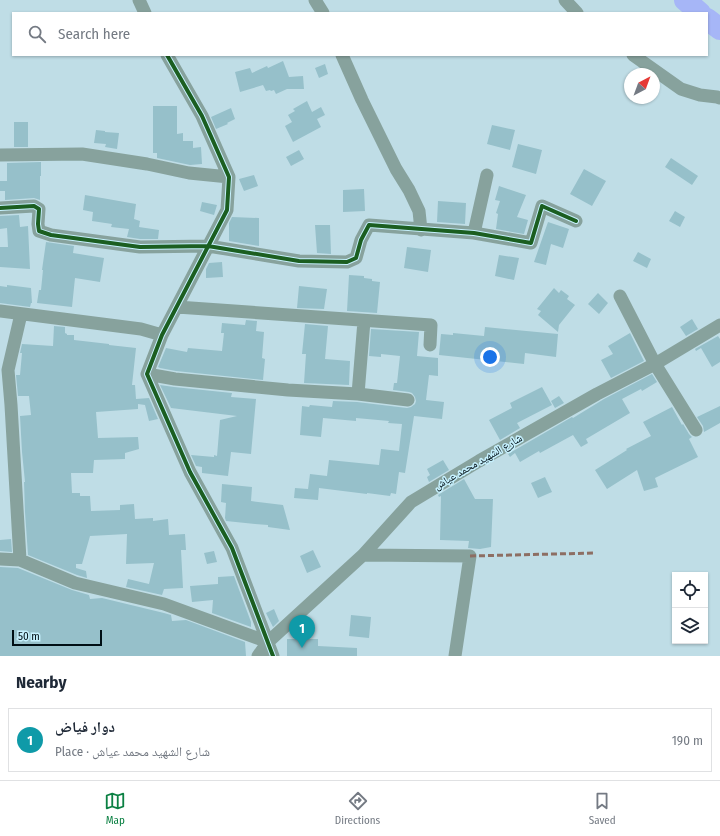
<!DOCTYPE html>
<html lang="en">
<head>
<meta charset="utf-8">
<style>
  :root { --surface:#fff; --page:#f6f6f7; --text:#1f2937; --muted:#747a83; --line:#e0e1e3; --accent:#0b8043 }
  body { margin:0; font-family:"Fira Sans Condensed","Noto Naskh Arabic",sans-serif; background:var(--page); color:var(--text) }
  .controls { position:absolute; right:12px; bottom:12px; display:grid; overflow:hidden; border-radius:0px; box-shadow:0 1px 3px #0004 }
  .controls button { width:36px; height:36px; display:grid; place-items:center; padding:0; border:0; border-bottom:1px solid var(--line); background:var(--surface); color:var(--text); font:20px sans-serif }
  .compass { position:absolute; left:624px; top:68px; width:36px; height:36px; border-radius:50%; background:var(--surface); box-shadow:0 1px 3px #0004; rotate:41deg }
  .scale { position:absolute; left:12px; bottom:10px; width:90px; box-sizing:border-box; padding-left:4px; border:2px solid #000f15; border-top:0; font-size:11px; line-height:14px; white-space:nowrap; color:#000f15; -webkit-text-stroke:3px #c6f1fe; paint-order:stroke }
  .you { position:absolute; left:490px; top:357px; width:14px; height:14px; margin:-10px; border:3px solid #fff; border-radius:50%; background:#1a73e8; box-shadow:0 0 0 6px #1a73e833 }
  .badge { display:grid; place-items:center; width:26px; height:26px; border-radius:50%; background:var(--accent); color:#fff; font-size:13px; font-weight:700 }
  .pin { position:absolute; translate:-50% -33px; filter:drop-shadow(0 1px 2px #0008) }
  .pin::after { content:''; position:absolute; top:21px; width:14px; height:12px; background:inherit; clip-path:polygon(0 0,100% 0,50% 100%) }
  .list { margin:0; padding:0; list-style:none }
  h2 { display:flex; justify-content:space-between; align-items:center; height:52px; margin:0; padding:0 16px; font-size:17px }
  h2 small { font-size:13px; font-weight:400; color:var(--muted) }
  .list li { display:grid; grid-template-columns:26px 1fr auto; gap:12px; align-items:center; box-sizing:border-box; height:64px; margin:0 8px 8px; padding:0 8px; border:1px solid var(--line); border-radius:0px }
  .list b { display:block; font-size:15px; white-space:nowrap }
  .list p { margin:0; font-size:13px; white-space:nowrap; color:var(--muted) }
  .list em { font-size:13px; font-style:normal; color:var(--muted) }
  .icon { flex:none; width:22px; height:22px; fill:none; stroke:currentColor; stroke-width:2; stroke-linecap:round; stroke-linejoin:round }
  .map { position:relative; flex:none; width:720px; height:656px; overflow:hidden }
  .search { position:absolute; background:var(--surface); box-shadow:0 1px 3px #0004; left:12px; right:12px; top:12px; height:44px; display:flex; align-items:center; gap:10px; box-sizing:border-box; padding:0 14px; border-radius:0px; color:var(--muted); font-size:15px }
  .sheet { height:124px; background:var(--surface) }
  nav { display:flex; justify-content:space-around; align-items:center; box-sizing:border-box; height:56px; border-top:1px solid var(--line); background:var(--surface); font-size:11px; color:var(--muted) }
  nav a { display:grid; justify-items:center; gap:2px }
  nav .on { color:var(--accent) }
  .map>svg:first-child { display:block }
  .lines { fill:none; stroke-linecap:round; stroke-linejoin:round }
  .river { stroke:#a6b6f7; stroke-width:22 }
  .building { fill:#96c0ca }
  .minor { stroke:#87a29d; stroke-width:13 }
  .quiet { stroke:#8d6e63; stroke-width:3; stroke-dasharray:6 3; stroke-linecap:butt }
  .cycleway-casing { stroke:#c6f1fe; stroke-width:6 }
  .cycleway { stroke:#1b5e20; stroke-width:4 }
  .labels { text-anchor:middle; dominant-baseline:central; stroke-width:3; stroke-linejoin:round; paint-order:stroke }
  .street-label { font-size:11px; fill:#000f15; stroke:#c6f1fe }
</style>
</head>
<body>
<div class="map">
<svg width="720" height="656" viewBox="0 0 720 656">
  <rect width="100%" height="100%" fill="#bfdde6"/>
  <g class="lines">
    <path class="river" d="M685 0 700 13
      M707 19 720 29"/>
  </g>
  <path class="building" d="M283 61 289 77 303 76 304 89H287L276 94 274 90 271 91 270 90 266 91 263 85 240 92 235 72 250 68 252 73 267 66 268 68Z
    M325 64 328 74 319 78 315 68Z
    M307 101 312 112 321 107 325 115 317 119 321 127 293 142 285 126 292 122 288 115 295 111 293 109Z
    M153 106H177V134L183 133V141H193V148L201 147 202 164 190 165 157 158V153H153Z
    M231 108 235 119 227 123 228 124 216 129 211 117Z
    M14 122H28V147H14Z
    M492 125 515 130 510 150 487 144Z
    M96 130 105 131V132L119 133 117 149 105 147 106 144 94 143Z
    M518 144 542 150 536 174 512 167Z
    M299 150 304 159 291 166 286 157Z
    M671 158 698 176 692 185 665 167Z
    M41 162V176H40V200L34 198 5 200V191H0V181H7V163Z
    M584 169 606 181 592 206 570 194Z
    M254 175 258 186 244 191 239 179Z
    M499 186 526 195 517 217 528 220 524 234 496 229 498 214 496 213 500 201 495 200Z
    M364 189 365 211 343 212V190Z
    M85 195 136 204 134 219 140 221 139 227 159 230 158 239H140L127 237 129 229 111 227 112 224 92 221 93 212 83 210Z
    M438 201 466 203 465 224 437 222Z
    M202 202 217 205 214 215 200 211Z
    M675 211 685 217 680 227 669 221Z
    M19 215 20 227 28 226 30 269 0 267V247H8L7 228 0 229V216Z
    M232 217 259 218V246L229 241V223Z
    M548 222 569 229 563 248 551 244 546 265 534 262Z
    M315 225H330L331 254 317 253Z
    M46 242 74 246 73 253 104 258 100 282 75 278 72 307 37 303 39 290H41L43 270H42Z
    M407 247 431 250 428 272 404 268Z
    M638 252 651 259 647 268 633 261Z
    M499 255 519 258 514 280 495 276Z
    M222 262 223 277 206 278V269L209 263Z
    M349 275 364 276V278L372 279V281L380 282 377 313 347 311Z
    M7 285 31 288 32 303H31L30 307 0 303V286L7 287Z
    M299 286 327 289 324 309 297 308Z
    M554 288 559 293 561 290 569 296 567 299 575 305 559 325 558 332 538 315 541 311 537 309Z
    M598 293 608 303 599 314 588 304Z
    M692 319 698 329 686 336 680 327Z
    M246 320 257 321 256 331 264 332 262 358 265 359 263 380 176 371 160 368 158 367 166 348 187 352 188 348 222 351 224 333H221L222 323 245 325Z
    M305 324 328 326 325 359 350 361 349 385 304 383 306 354H302Z
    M54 326 65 327V333L67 334V335H74V340L109 344V345L136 348 132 385H135L136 399 149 398 158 419 149 421 145 405 138 404V409L96 412 98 438 138 437 139 449 125 453V459L94 460 93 473H71L72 493H80V496H90L91 511 120 510V505L134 504 135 519 153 518V521L168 519 169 535 185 534 186 550H181L183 588 164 589 162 595 126 587 128 579 149 584 154 563 126 564 127 534 90 536 82 564H76V568L86 571 87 578 77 575 28 555 25 512 24 482H25L22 452 20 416 31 415 29 396H18L16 375H20L22 353H20L22 344 53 346Z
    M485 327 558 334 556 357 525 353 524 364 439 355 441 334 453 335V333L484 336Z
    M371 329 419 332 417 356 438 358V376L429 375 426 400 444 402 442 419 414 416 405 473 399 472 396 494 391 493 390 496 367 493V494L319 488 318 500 294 498 295 488 308 489 310 474 327 476 329 460 379 465 381 449 399 451 402 424 388 423 389 421 356 418V421L323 418 321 437 300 435 302 406 309 407 310 405 332 407 333 401 357 402 407 408 411 407 415 404 416 401 415 397 412 393 409 392 393 390 394 383H397L400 356 381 354V357L369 356Z
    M630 333 644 361 611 378 601 360 613 354 608 346Z
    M718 336 720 339V362L712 367 701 348 696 351 695 349Z
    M652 374 657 382 642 391 641 389 622 399 630 413 586 439 588 443 581 447 573 435 540 453 539 451 520 462 515 453 510 457 508 454 572 417 573 418 604 399Z
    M160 385 174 387 232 393 231 397 256 399 251 454 231 452 228 476 202 473V467L196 466 191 455 214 457V455L217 456 220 420 237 416 171 408Z
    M542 387 552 405 517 423 520 428 500 440 489 420 512 408 510 403Z
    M559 396 564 403 555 408 551 401Z
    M720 406V423L704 432 703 426 697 417Z
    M672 407 682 425 683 424 689 434 692 437 689 439 698 457 655 478 658 487 644 491 637 470 607 489 595 470 627 450 626 449 651 436 643 422Z
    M443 460 449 470 429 482 427 477 430 475 427 469Z
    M545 477 552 492 538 498 531 483Z
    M464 479 475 499H493L491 547 480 549 468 548 469 541 440 540 441 496 439 497 438 495Z
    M222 484 252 487 251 501 283 505 290 530 268 527V525L255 524 226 521 225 518 226 503 221 502Z
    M11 539 12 552 0 551V540Z
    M313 550 321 567 307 573 300 556Z
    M214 551 217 562 207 564 204 553Z
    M0 567 18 568 72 590 89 595 90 599 102 598 164 613 171 615 172 621 186 620 245 642 246 656H0Z
    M234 576 251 622V627L212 613 213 600 192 602 190 586 218 584V577Z
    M274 609 279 621 273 627 266 613Z
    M351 615 371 617 369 638 349 636Z
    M287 639H318V646L357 648V656H287Z"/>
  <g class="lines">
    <path class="minor" d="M139 0 145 13
      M315 0 323 13
      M565 0 577 13
      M167 55 202 116 229 177 227 210 162 335 147 374 190 472 232 548 273 656
      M342 55 362 100 396 169 409 190 419 211 421 230
      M633 55 681 89 700 95 717 97 720 98
      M0 155 82 154 147 164 189 173 229 177
      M0 208 34 206 39 209 38 224 39 231 51 235 140 247 208 246 299 261 347 262 356 258 361 240 369 225 474 233 531 243 542 206 576 221
      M474 233 487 175
      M620 296 655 364 696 430
      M177 307 431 325 430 345
      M0 311 141 329 162 335
      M147 374 175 379 288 390 358 394 408 400
      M358 394 364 321
      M363 555 470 556 455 656
      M0 559 20 560 75 583 164 604 268 642
      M20 560 11 405 8 370 21 314
      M258 656 268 642 363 555 411 502 479 461 597 394 655 364 720 325"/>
    <path class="quiet" d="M470 556 596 553"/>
    <g class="cycleway-casing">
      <path id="cycleway" d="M167 55 202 116 229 177 227 210 162 335 147 374 190 472 232 548 273 656
        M0 208 34 206 39 209 38 224 39 231 51 235 140 247 208 246 299 261 347 262 356 258 361 240 369 225 474 233 531 243 542 206 576 221"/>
    </g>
    <use href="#cycleway" class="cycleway"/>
  </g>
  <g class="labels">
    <g class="street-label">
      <text transform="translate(478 462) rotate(-30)">شارع الشهيد محمد عياش</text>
    </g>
  </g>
</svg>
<div class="controls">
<button><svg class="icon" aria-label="locate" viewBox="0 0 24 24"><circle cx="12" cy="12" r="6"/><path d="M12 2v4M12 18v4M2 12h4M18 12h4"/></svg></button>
<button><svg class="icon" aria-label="layers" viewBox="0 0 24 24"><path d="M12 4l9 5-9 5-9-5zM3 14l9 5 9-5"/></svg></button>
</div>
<svg class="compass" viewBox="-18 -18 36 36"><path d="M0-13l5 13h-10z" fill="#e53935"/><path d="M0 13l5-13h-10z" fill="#747a83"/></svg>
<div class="scale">50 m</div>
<div class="you"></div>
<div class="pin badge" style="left:302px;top:648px;background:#0f9aa8">1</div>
<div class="search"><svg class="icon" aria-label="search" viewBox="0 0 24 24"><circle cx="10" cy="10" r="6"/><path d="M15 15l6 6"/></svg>Search here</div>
</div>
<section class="sheet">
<h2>Nearby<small></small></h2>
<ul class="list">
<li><span class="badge" style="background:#0f9aa8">1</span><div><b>دوار فياض</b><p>Place · شارع الشهيد محمد عياش</p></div><em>190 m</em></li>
</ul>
</section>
<nav>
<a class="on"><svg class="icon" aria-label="map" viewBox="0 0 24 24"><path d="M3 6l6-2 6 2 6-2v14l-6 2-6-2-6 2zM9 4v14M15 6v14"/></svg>Map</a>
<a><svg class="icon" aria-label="directions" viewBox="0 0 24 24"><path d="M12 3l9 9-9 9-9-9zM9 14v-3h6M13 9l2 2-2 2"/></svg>Directions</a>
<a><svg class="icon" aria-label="saved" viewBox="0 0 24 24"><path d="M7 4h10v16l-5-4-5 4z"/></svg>Saved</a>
</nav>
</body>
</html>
